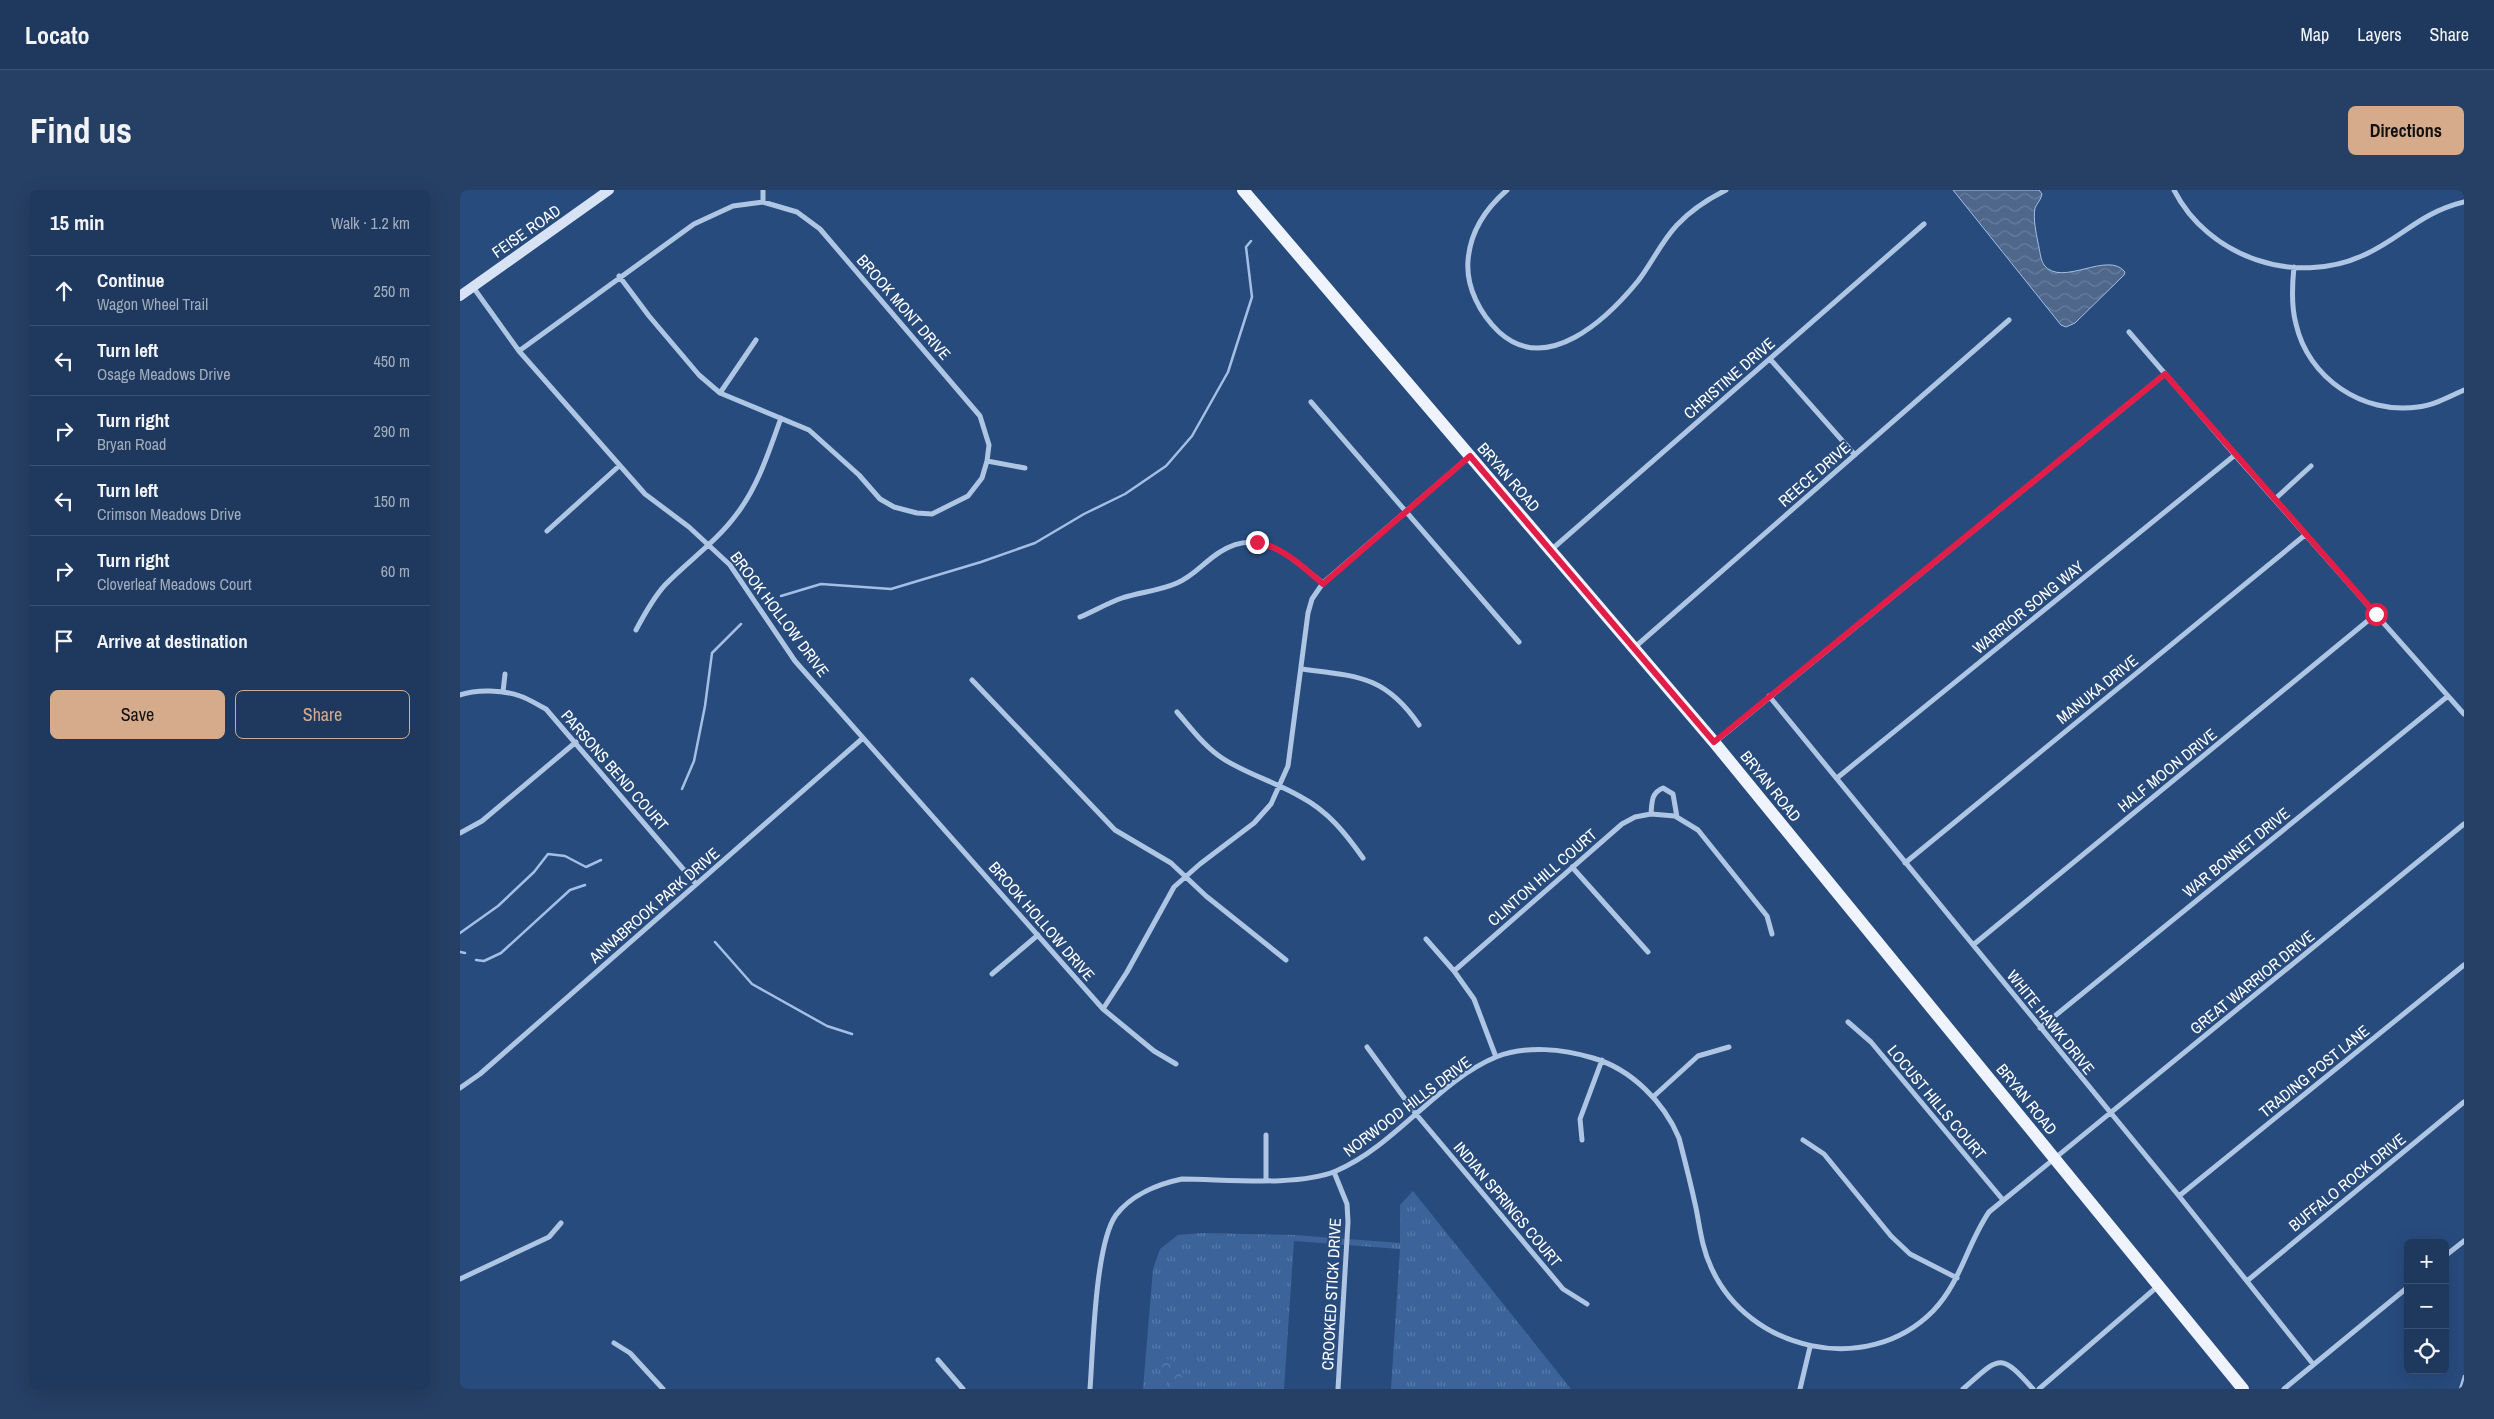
<!DOCTYPE html>
<html lang="en">
<head>
<meta charset="utf-8">
<style>
  :root { --surface:#1e385e; --page:#263f64; --text:#f1f3f6; --muted:#a1acbc; --line:#3c5273; --accent:#d6ab8b }
  body { margin:0; font-family:"Archivo Narrow",sans-serif; background:var(--page); color:var(--text) }
  .controls { position:absolute; right:15px; bottom:15px; display:grid; overflow:hidden; border-radius:8px; box-shadow:0 5px 20px #0002 }
  .controls button { width:45px; height:45px; display:grid; place-items:center; padding:0; border:0; border-bottom:1px solid var(--line); background:var(--surface); color:var(--text); font:25px sans-serif }
  .stop { position:absolute; width:15px; height:15px; margin:-11px; border:4px solid #e11d48; border-radius:50%; background:#fff }
  .stop.end { background:#e11d48; border-color:#fff; box-shadow:0 1px 5px #0008 }
  .list { margin:0; padding:0; list-style:none }
  h2 { display:flex; justify-content:space-between; align-items:center; height:65px; margin:0; padding:0 20px; font-size:21px }
  h2 small { font-size:16px; font-weight:400; color:var(--muted) }
  .list li { display:grid; grid-template-columns:32px 1fr auto; gap:15px; align-items:center; box-sizing:border-box; height:70px; padding:0 20px; border-top:1px solid var(--line) }
  .list b { display:block; font-size:19px; white-space:nowrap }
  .list p { margin:0; font-size:16px; white-space:nowrap; color:var(--muted) }
  .list em { font-size:16px; font-style:normal; color:var(--muted) }
  .actions { display:flex; gap:10px; padding:15px 20px }
  .actions a { flex:1; padding:11px 0; border:1px solid var(--accent); border-radius:8px; text-align:center; font-size:18px; color:var(--accent) }
  .actions .main { background:var(--accent); color:#111 }
  .icon { flex:none; width:28px; height:28px; fill:none; stroke:currentColor; stroke-width:2; stroke-linecap:round; stroke-linejoin:round }
  .map { position:relative; flex:none; width:2004px; height:1199px; overflow:hidden; border-radius:8px }
  header { display:flex; align-items:center; gap:30px; box-sizing:border-box; height:70px; padding:0 25px; background:var(--surface); border-bottom:1px solid var(--line) }
  header strong { font-size:24px }
  nav { display:flex; gap:28px; margin-inline-start:auto; font-size:18px }
  .intro { display:flex; align-items:center; justify-content:space-between; box-sizing:border-box; height:120px; padding:0 30px }
  h1 { margin:0; font-size:35px }
  .button { padding:12px 22px; border-radius:8px; background:var(--accent); color:#111; font-size:18px; font-weight:700 }
  main { display:flex; gap:30px; padding:0 30px }
  aside { flex:1; background:var(--surface); border-radius:8px; box-shadow:0 5px 20px #0002 }
  .map>svg:first-child { display:block }
  .grass { fill:url(#grass-tufts) }
  .forest { fill:url(#forest-crowns) }
  .water { fill:url(#water-waves); stroke:#a3bfe5 }
  .lines { fill:none; stroke-linecap:round; stroke-linejoin:round }
  .stream { stroke:#a3bfe5; stroke-width:2.5 }
  .street { stroke:#aec5e4; stroke-width:5 }
  .secondary { stroke:#d7e3f5; stroke-width:10 }
  .primary { stroke:#eef3fd; stroke-width:12 }
  .route { stroke:#e11d48; stroke-width:6 }
  .labels { text-anchor:middle; dominant-baseline:central; stroke-width:4; stroke-linejoin:round; paint-order:stroke }
  .street-label { font-size:16px; fill:#fff; stroke:#284b7d }
</style>
</head>
<body>
<header>
<strong>Locato</strong>
<nav><a>Map</a><a>Layers</a><a>Share</a></nav>
</header>
<div class="intro"><h1>Find us</h1><a class="button">Directions</a></div>
<main>
<aside>
<h2>15 min<small>Walk · 1.2 km</small></h2>
<ul class="list">
<li><svg class="icon" aria-label="ahead" viewBox="0 0 24 24"><path d="M12 20V5M6 11l6-6 6 6"/></svg><div><b>Continue</b><p>Wagon Wheel Trail</p></div><em>250 m</em></li>
<li><svg class="icon" aria-label="left" viewBox="0 0 24 24"><path d="M17 20v-9H6M10 6l-5 5 5 5"/></svg><div><b>Turn left</b><p>Osage Meadows Drive</p></div><em>450 m</em></li>
<li><svg class="icon" aria-label="right" viewBox="0 0 24 24"><path d="M7 20v-9h11M14 6l5 5-5 5"/></svg><div><b>Turn right</b><p>Bryan Road</p></div><em>290 m</em></li>
<li><svg class="icon" aria-label="left" viewBox="0 0 24 24"><path d="M17 20v-9H6M10 6l-5 5 5 5"/></svg><div><b>Turn left</b><p>Crimson Meadows Drive</p></div><em>150 m</em></li>
<li><svg class="icon" aria-label="right" viewBox="0 0 24 24"><path d="M7 20v-9h11M14 6l5 5-5 5"/></svg><div><b>Turn right</b><p>Cloverleaf Meadows Court</p></div><em>60 m</em></li>
<li><svg class="icon" aria-label="arrive" viewBox="0 0 24 24"><path d="M6 21V4h12l-3 4 3 4H6"/></svg><div><b>Arrive at destination</b></div></li>
</ul>
<div class="actions"><a class="main">Save</a><a>Share</a></div>
</aside>
<div class="map">
<svg width="2004" height="1199" viewBox="0 0 2004 1199">
  <defs>
    <pattern id="grass-tufts" width="24" height="20" patternUnits="userSpaceOnUse" patternTransform="scale(1.25)"><rect width="24" height="20" fill="#3c649a"/><path d="M3 7l-1-3M5 7V3M7 7l1-3M15 17l-1-3M17 17v-4M19 17l1-3" fill="none" stroke="#597ba9"/></pattern>
    <pattern id="forest-crowns" width="20" height="18" patternUnits="userSpaceOnUse" patternTransform="scale(1.25)"><rect width="20" height="18" fill="#3c649a"/><path d="M2 6a3 3 0 1 1 6 0M12 15a3 3 0 1 1 6 0" fill="none" stroke="#597ba9"/></pattern>
    <pattern id="water-waves" width="16" height="10" patternUnits="userSpaceOnUse" patternTransform="scale(1.25)"><rect width="16" height="10" fill="#4e678b"/><path d="M0 5q4-4 8 0t8 0" fill="none" stroke="#697e9c"/></pattern>
  </defs>
  <rect width="100%" height="100%" fill="#284b7d"/>
  <path class="grass" d="M953 1001 1111 1199H931L940 1059 834 1051 824 1199H683L693 1079 700 1059 718 1045 742 1043 835 1045 940 1053V1015Z"/>
  <path class="forest" d="M707 1169C718 1169 721 1180 722 1190L717 1197 711 1196 702 1176Z"/>
  <path class="water" d="M1493 0H1579L1582 4C1581 10 1577 13 1575 18 1573 29 1576 42 1578 53 1580 60 1580 69 1584 75 1602 98 1648 60 1665 82L1664 85 1615 133 1606 137 1601 135Z"/>
  <g class="lines">
    <path class="stream" d="M321 406 361 394 431 399 521 372 575 353 624 324 665 304 706 276 732 246 768 182 792 107 786 57 791 51
      M222 599 234 571 245 516 252 463 281 434
      M0 743 38 716 74 682 88 664 105 666 126 677 141 670
      M255 752 292 794 367 836 392 844
      M0 762 5 763
      M16 770 24 771 41 763 110 700 125 695
      M2000 1199 2004 1186"/>
    <path class="street" d="M1047 0C1025 19 1010 41 1008 71 1006 97 1020 124 1039 142 1087 186 1147 129 1178 91 1192 73 1201 52 1217 35 1231 20 1248 9 1266 0
      M1714 0C1748 67 1835 97 1904 65 1942 48 1959 23 2004 12
      M303 12V0
      M1834 77C1832 96 1831 116 1836 134 1848 188 1903 225 1958 217 1974 215 1989 207 2004 200
      M13 97 59 161 185 304 229 337 270 375 335 471 643 819 694 861 716 874
      M1669 142 1775 265 2004 524
      M59 161 234 34 273 16 303 12 337 22 360 39 520 226 529 255 527 271 522 288 508 306 472 324 457 323 434 317 420 309 399 285 349 240 260 203 239 185 189 126 159 86
      M1310 169 1395 265
      M260 203 296 150
      M851 212 1059 452
      M527 271 565 278
      M1815 309 1851 276
      M87 341 159 276
      M1091 360 1464 34
      M620 427C634 421 648 413 662 408 680 402 699 401 717 393 734 386 745 371 760 362 801 335 832 369 863 393
      M176 440C184 425 193 408 205 395 228 371 256 352 276 325 298 297 309 261 321 228
      M1175 457 1549 130
      M841 479C896 486 925 485 959 535
      M512 490 655 640 711 673 746 706 826 770
      M43 502 45 484
      M0 505C16 499 44 500 60 506 69 509 78 515 86 519L236 694
      M1309 506 1719 1006 1853 1174
      M717 522C731 538 744 556 762 568 786 584 816 592 841 607 868 621 886 644 903 668
      M1255 552 1705 184
      M1377 588 1775 265
      M1191 624C1192 612 1191 603 1203 598L1213 604 1217 627
      M0 643 22 631 116 552
      M1445 673 1845 345
      M1112 677 1188 762
      M966 749 994 781 1014 809 1036 867
      M1513 755 1916 424
      M994 781 1162 634 1175 627 1191 624 1215 626 1238 640 1307 726 1312 744
      M532 784 578 745
      M643 819 667 782 714 697 740 674 794 633 811 614 828 576 848 423 852 409 863 393 1010 266
      M1388 832 1411 852 1543 1010
      M1580 838 1988 506
      M907 857 956 924 1103 1099 1127 1114
      M0 898 20 884 403 548
      M1193 907 1238 866 1269 857
      M1122 950 1120 929 1142 870
      M1343 950 1364 964 1431 1046 1450 1064 1497 1088
      M874 982 887 1014 888 1032 878 1199
      M806 990V945
      M1719 1006 2004 775
      M1985 1066 2004 1051
      M0 1089 89 1047 101 1033
      M1787 1091 2004 912
      M154 1153 170 1163 203 1199
      M478 1170 503 1199
      M630 1199C633 1160 635 1054 656 1025 671 1005 698 994 722 989 764 989 838 997 876 981 935 956 978 891 1036 867 1066 855 1103 859 1133 868 1171 879 1204 912 1219 948 1225 971 1231 995 1236 1018 1240 1038 1242 1058 1251 1077 1288 1161 1407 1188 1473 1121 1501 1092 1507 1054 1529 1022L2004 634
      M1340 1199 1350 1157
      M1503 1199C1540 1167 1539 1161 1573 1199
      M1579 1199 1698 1096
      M1824 1199 1948 1097"/>
    <path class="secondary" d="M0 106 149 0"/>
    <path class="primary" d="M783 0 1254 552 1783 1199"/>
  </g>
  <g class="lines">
    <path class="route" d="M797 352C824 358 842 376 863 394L1010 266 1254 552 1705 184 1916 424"/>
  </g>
  <g class="labels">
    <g class="street-label">
      <text transform="translate(66 41) rotate(-35)">FEISE ROAD</text>
      <text transform="translate(444 117) rotate(49)">BROOK MONT DRIVE</text>
      <text transform="translate(1269 188) rotate(-41)">CHRISTINE DRIVE</text>
      <text transform="translate(1354 284) rotate(-41)">REECE DRIVE</text>
      <text transform="translate(1049 287) rotate(49)">BRYAN ROAD</text>
      <text transform="translate(1568 417) rotate(-39)">WARRIOR SONG WAY</text>
      <text transform="translate(320 424) rotate(53)">BROOK HOLLOW DRIVE</text>
      <text transform="translate(1637 499) rotate(-39)">MANUKA DRIVE</text>
      <text transform="translate(155 580) rotate(49)">PARSONS BEND COURT</text>
      <text transform="translate(1707 580) rotate(-39)">HALF MOON DRIVE</text>
      <text transform="translate(1311 596) rotate(51)">BRYAN ROAD</text>
      <text transform="translate(1776 662) rotate(-39)">WAR BONNET DRIVE</text>
      <text transform="translate(1082 687) rotate(-41)">CLINTON HILL COURT</text>
      <text transform="translate(194 715) rotate(-41)">ANNABROOK PARK DRIVE</text>
      <text transform="translate(582 731) rotate(49)">BROOK HOLLOW DRIVE</text>
      <text transform="translate(1792 792) rotate(-39)">GREAT WARRIOR DRIVE</text>
      <text transform="translate(1591 832) rotate(51)">WHITE HAWK DRIVE</text>
      <text transform="translate(1854 881) rotate(-39)">TRADING POST LANE</text>
      <text transform="translate(1567 909) rotate(51)">BRYAN ROAD</text>
      <text transform="translate(1477 912) rotate(50)">LOCUST HILLS COURT</text>
      <text transform="translate(947 916) rotate(-37)">NORWOOD HILLS DRIVE</text>
      <text transform="translate(1887 992) rotate(-39)">BUFFALO ROCK DRIVE</text>
      <text transform="translate(1048 1014) rotate(50)">INDIAN SPRINGS COURT</text>
      <text transform="translate(871 1104) rotate(-87)">CROOKED STICK DRIVE</text>
    </g>
  </g>
</svg>
<div class="controls">
<button>+</button>
<button>−</button>
<button><svg class="icon" aria-label="locate" viewBox="0 0 24 24"><circle cx="12" cy="12" r="6"/><path d="M12 2v4M12 18v4M2 12h4M18 12h4"/></svg></button>
</div>
<div class="stop" style="left:1916px;top:424px"></div>
<div class="stop end" style="left:797px;top:352px"></div>
</div>
</main>
</body>
</html>
